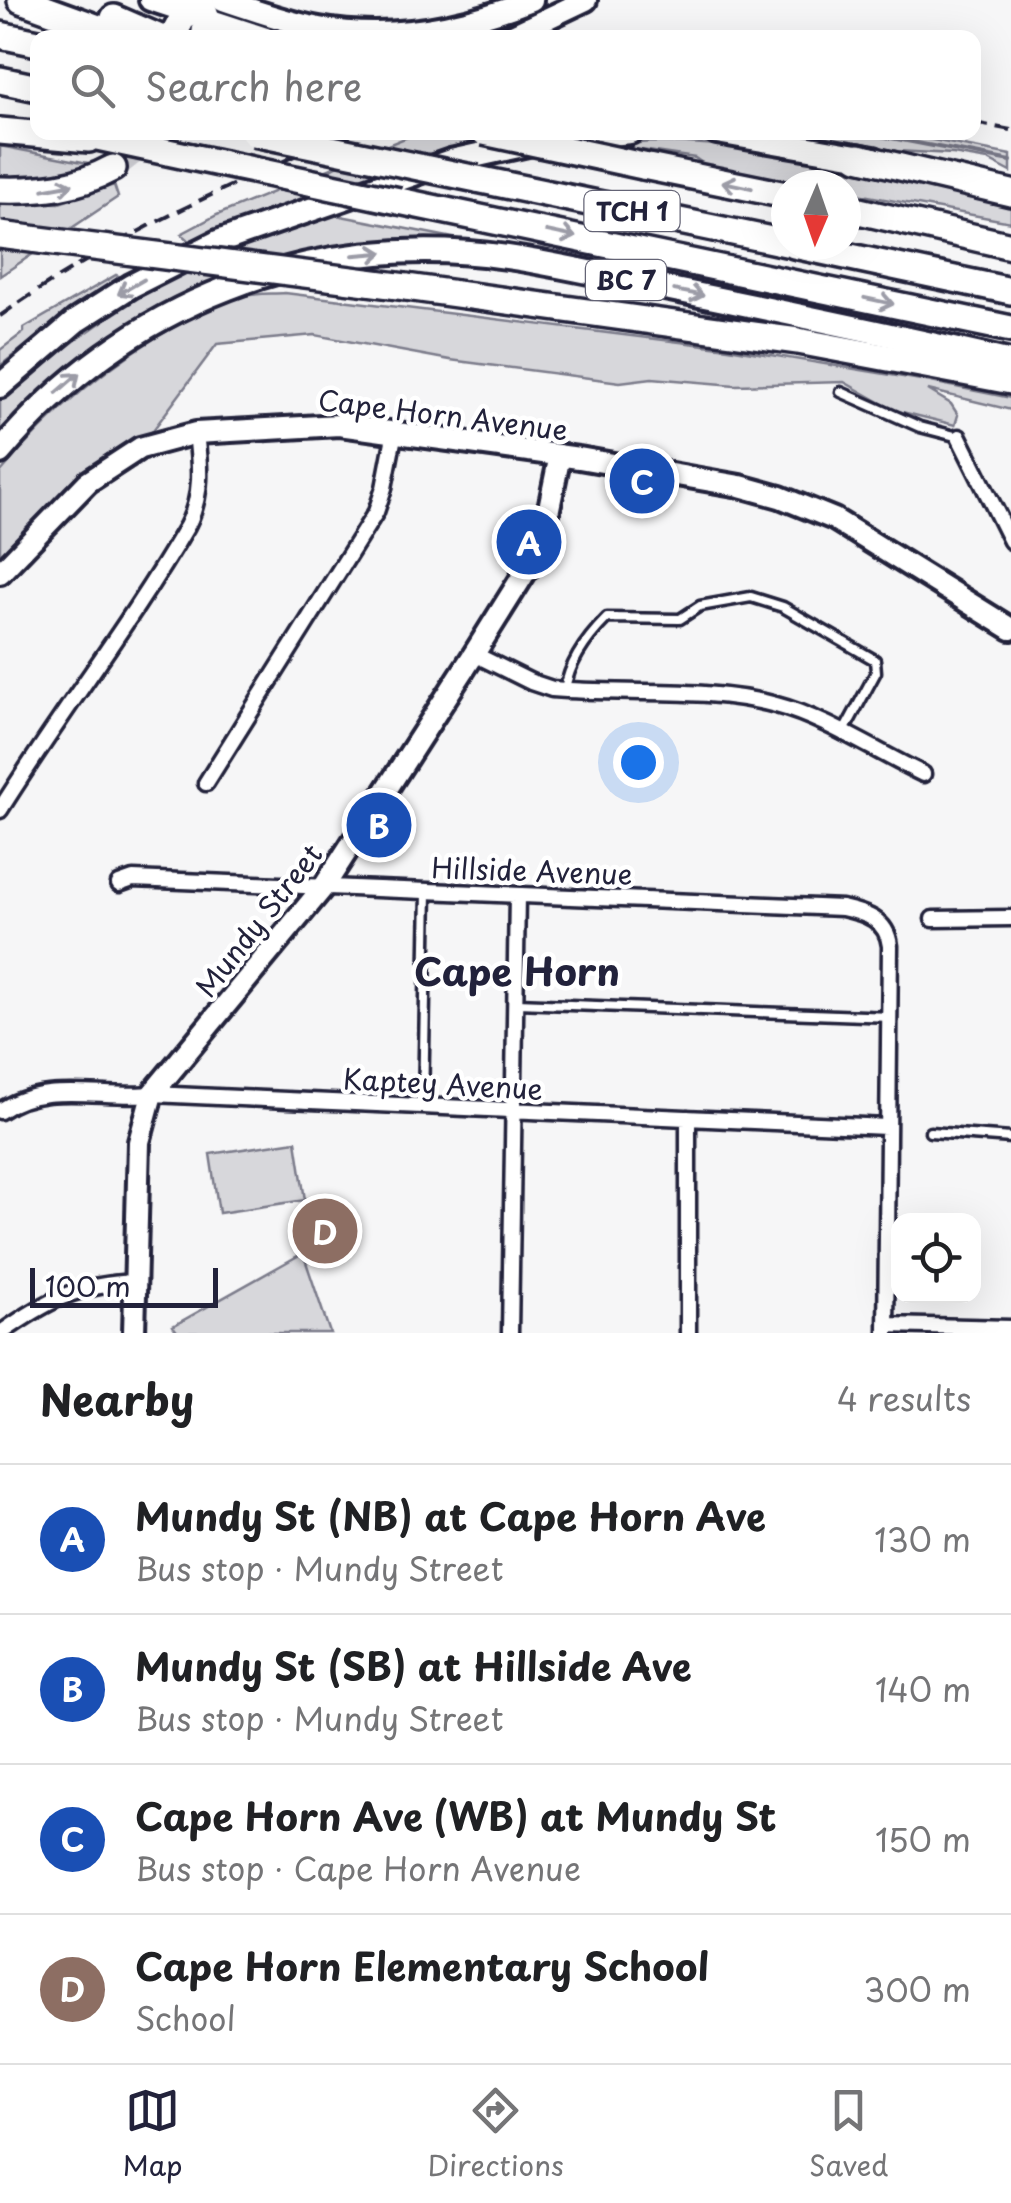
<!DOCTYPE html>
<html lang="en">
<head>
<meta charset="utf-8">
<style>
  :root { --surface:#fff; --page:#f2f2f2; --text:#202124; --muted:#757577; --line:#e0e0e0; --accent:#22223b }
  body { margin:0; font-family:"Playpen Sans",sans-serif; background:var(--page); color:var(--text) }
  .controls { position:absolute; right:30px; bottom:30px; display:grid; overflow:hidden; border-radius:20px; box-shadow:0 10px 40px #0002 }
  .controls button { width:90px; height:90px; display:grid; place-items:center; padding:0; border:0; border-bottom:2px solid var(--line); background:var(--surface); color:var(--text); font:50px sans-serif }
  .compass { position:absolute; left:771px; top:170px; width:90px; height:90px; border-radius:50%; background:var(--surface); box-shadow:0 10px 40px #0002; rotate:182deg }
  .scale { position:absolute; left:30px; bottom:25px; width:188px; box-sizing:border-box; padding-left:10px; border:5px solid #22223b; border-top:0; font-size:28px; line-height:35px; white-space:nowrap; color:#22223b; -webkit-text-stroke:8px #fff; paint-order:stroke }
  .you { position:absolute; left:638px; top:762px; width:35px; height:35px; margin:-25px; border:8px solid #fff; border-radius:50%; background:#1a73e8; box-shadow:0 0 0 15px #1a73e833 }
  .badge { display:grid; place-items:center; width:65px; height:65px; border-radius:50%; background:var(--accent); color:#fff; font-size:32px; font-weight:700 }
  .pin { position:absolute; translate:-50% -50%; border:5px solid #fff; box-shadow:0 2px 10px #0006 }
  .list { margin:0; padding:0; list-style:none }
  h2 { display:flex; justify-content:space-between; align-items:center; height:130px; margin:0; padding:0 40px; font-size:42px }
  h2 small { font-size:32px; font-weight:400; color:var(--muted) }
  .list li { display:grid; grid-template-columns:65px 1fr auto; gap:30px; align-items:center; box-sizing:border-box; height:150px; padding:0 40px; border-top:2px solid var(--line) }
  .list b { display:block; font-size:38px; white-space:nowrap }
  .list p { margin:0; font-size:32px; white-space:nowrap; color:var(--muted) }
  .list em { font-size:32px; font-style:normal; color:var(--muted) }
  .icon { flex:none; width:55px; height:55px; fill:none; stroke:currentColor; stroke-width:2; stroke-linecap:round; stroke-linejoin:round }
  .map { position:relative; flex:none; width:1011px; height:1333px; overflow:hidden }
  .search { position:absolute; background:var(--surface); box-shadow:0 10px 40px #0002; left:30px; right:30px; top:30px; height:110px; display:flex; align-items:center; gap:25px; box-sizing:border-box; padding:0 35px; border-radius:20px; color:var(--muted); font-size:38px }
  .sheet { height:730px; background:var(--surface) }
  nav { display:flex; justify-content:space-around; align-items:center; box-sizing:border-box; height:140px; border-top:2px solid var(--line); background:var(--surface); font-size:28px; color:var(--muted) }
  nav a { display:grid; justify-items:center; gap:5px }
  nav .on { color:var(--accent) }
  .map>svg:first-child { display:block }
  .green { fill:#d7d7db; stroke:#7c7c8b; stroke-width:2.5 }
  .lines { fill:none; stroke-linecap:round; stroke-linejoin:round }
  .stream { stroke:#767685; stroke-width:4 }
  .highway-tunnel { stroke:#ccccd1; stroke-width:25; stroke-dasharray:25 12; stroke-linecap:butt }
  .lane-casing { stroke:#22223b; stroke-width:15 }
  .street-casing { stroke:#22223b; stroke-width:21 }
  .secondary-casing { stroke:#22223b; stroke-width:28 }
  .primary-casing { stroke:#22223b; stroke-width:30 }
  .highway-casing { stroke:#22223b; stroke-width:32 }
  .lane { stroke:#fff; stroke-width:8 }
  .street { stroke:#fff; stroke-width:14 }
  .secondary { stroke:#fff; stroke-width:20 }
  .primary { stroke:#fff; stroke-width:22 }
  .highway { stroke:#fff; stroke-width:25 }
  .rail { stroke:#22223b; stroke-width:4; stroke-dasharray:15 8; stroke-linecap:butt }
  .highway-bridge-casing { stroke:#22223b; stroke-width:32; stroke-linecap:butt }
  .highway-bridge { stroke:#fff; stroke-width:25 }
  .oneway { stroke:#9c9ca7 }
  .labels { text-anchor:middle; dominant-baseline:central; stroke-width:9; stroke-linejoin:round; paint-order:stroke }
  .shield { fill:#fff; stroke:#646476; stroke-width:2.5 }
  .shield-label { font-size:25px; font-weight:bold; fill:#22223b }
  .street-label { font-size:28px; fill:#22223b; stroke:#fff }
  .district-label { font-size:38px; font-weight:bold; fill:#22223b; stroke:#fff }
</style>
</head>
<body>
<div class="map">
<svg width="1011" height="1333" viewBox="0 0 1011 1333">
  <rect width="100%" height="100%" fill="#f6f6f7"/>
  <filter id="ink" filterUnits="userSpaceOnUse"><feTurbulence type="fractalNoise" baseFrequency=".01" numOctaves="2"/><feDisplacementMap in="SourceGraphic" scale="20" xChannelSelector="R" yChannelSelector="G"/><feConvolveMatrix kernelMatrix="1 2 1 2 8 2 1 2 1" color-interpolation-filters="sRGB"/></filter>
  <g filter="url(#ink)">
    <path class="green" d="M417 133H541L285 205 189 241 181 234 217 215Z
      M793 133H896L1011 155V172L988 160 953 154 896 151Z
      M653 142C774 142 894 175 1011 202V222L846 192V185H809L705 165 695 158 607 145Z
      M0 146 93 164 67 175 0 180Z
      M114 185 118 197 0 276V240L30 225 0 220V201L59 203Z
      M336 215 489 245C282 228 142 287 0 437V399C111 309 195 252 336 215Z
      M116 275 121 277 57 321 0 366V350L24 332V328Z
      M285 293 728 348 921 380 1011 398V410L928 390 951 404 958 415 955 425 894 410 844 382 735 385 652 378 620 382 450 360 315 335 217 344 148 437 128 444 84 472 64 489 0 557V473C53 410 111 361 183 322 200 313 220 301 239 297 253 293 270 294 285 293Z
      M296 1141 305 1200 219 1213 210 1154Z
      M303 1253 330 1333H178L173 1326Z"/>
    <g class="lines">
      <path class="stream" d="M860 132 1011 161
        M415 135 422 132"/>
      <path class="highway-tunnel" d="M113 168 158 132"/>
      <g class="lane-casing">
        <path id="lane" d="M841 392 920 427 959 437
          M565 690C569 662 587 638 607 618L680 619 700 606 751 597 783 607 875 660 876 672 842 735
          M517 1003 891 1017
          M423 1106 427 891
          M930 1132 1011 1138"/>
      </g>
      <g class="street-casing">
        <path id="street" d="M959 437 1011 541
          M474 654 531 682 552 689C626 695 705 686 776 705 823 717 879 753 923 774
          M206 783 376 512 384 488 395 431
          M0 810C60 714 130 624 187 526 203 495 200 466 196 433
          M119 884 133 879 842 908C865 913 887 919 890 946L886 1333
          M933 919 1011 918
          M0 1111C45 1080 101 1099 152 1094L887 1127
          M688 1118V1333
          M886 1325 1011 1328
          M1 1333C48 1300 76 1285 135 1282
          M510 1333 517 895"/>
      </g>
      <g class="secondary-casing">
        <path id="secondary" d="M150 0 266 38
          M223 0C254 10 286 22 319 28 391 41 466 26 532 0
          M506 38 586 0
          M0 573 88 482 140 448 196 433 339 425 579 458 740 486 780 497 834 519 1011 629
          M134 1333 139 1142 152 1094 325 885 474 654 541 547 560 455"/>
      </g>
      <g class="primary-casing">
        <path id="primary" d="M717 132 874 159
          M0 386 76 321 131 286 218 242 451 161 541 141 630 132
          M0 452C125 303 313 229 507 257 561 265 616 278 670 289 784 312 898 336 1011 362"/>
      </g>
      <g class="highway-casing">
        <path id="highway" d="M21 0 126 38
          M200 0 207 18 204 38
          M114 18 160 38
          M0 35 38 43
          M172 38 192 0
          M0 80 38 88
          M0 131 89 139
          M74 132 191 157
          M858 157 1011 193
          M643 166 786 195
          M477 179 786 243
          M0 190C41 191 76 188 113 168
          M399 201 1011 329
          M846 208 1011 246
          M794 245 1011 291
          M406 287 798 341 1011 381"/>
      </g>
      <use href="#lane" class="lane"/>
      <use href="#street" class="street"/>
      <use href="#secondary" class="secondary"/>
      <use href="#primary" class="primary"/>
      <use href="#highway" class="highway"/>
      <path class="rail" d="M974 123 1011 130
        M0 316C108 239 227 187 347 132"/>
      <g class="highway-bridge-casing">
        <path id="highway-bridge" d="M484 132 643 166
          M254 133 477 179
          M191 157 399 201
          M0 235 406 287"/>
      </g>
      <use href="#highway-bridge" class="highway-bridge"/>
    </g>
    <defs><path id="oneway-shaft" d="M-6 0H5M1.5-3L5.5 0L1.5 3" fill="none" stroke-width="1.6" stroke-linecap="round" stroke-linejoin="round" transform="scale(2.5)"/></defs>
    <g class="oneway">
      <use href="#oneway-shaft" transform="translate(737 185) rotate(-168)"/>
      <use href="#oneway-shaft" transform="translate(58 187) rotate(-10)"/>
      <use href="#oneway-shaft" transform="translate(561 234) rotate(12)"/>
      <use href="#oneway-shaft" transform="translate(368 254) rotate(-5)"/>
      <use href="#oneway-shaft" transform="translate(131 287) rotate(150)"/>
      <use href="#oneway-shaft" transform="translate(689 293) rotate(11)"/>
      <use href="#oneway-shaft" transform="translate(879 301) rotate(12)"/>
      <use href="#oneway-shaft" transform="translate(68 383) rotate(-41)"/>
    </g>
  </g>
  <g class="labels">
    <g class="shield">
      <rect x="584.5" y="191" width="95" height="40" rx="8"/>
      <rect x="586" y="260" width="80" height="40" rx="8"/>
    </g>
    <g class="shield-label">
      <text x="632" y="211">TCH 1</text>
      <text x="626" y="280">BC 7</text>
    </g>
    <g class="street-label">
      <text transform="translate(443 414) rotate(7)">Cape Horn Avenue</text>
      <text transform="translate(532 870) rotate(2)">Hillside Avenue</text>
      <text transform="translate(258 920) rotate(-52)">Mundy Street</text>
      <text transform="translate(443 1083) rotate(3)">Kaptey Avenue</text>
    </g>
    <g class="district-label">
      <text x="517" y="970">Cape Horn</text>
    </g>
  </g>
</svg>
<div class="controls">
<button><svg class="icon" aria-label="locate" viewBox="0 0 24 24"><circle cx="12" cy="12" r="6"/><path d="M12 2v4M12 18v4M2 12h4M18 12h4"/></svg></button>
</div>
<svg class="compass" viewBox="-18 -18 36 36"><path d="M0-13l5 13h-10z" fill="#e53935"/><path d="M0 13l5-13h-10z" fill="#757577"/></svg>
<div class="scale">100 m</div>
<div class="you"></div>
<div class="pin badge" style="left:529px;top:542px;background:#1a4fb4">A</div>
<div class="pin badge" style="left:379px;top:825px;background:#1a4fb4">B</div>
<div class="pin badge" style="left:642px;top:481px;background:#1a4fb4">C</div>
<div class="pin badge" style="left:325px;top:1231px;background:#8d6e63">D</div>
<div class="search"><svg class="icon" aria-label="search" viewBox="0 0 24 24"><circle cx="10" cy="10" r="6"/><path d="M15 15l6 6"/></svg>Search here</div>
</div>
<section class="sheet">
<h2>Nearby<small>4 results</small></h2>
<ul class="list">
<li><span class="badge" style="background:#1a4fb4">A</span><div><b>Mundy St (NB) at Cape Horn Ave</b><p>Bus stop · Mundy Street</p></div><em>130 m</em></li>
<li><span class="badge" style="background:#1a4fb4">B</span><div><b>Mundy St (SB) at Hillside Ave</b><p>Bus stop · Mundy Street</p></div><em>140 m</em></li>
<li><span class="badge" style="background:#1a4fb4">C</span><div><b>Cape Horn Ave (WB) at Mundy St</b><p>Bus stop · Cape Horn Avenue</p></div><em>150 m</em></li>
<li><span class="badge" style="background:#8d6e63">D</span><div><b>Cape Horn Elementary School</b><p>School</p></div><em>300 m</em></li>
</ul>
</section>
<nav>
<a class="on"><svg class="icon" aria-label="map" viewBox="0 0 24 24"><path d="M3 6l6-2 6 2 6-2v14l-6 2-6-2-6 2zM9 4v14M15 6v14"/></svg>Map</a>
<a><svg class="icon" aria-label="directions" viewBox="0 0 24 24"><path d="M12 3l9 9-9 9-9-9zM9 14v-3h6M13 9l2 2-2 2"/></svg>Directions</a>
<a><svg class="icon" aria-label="saved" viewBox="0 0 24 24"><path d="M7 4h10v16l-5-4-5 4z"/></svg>Saved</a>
</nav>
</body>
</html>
